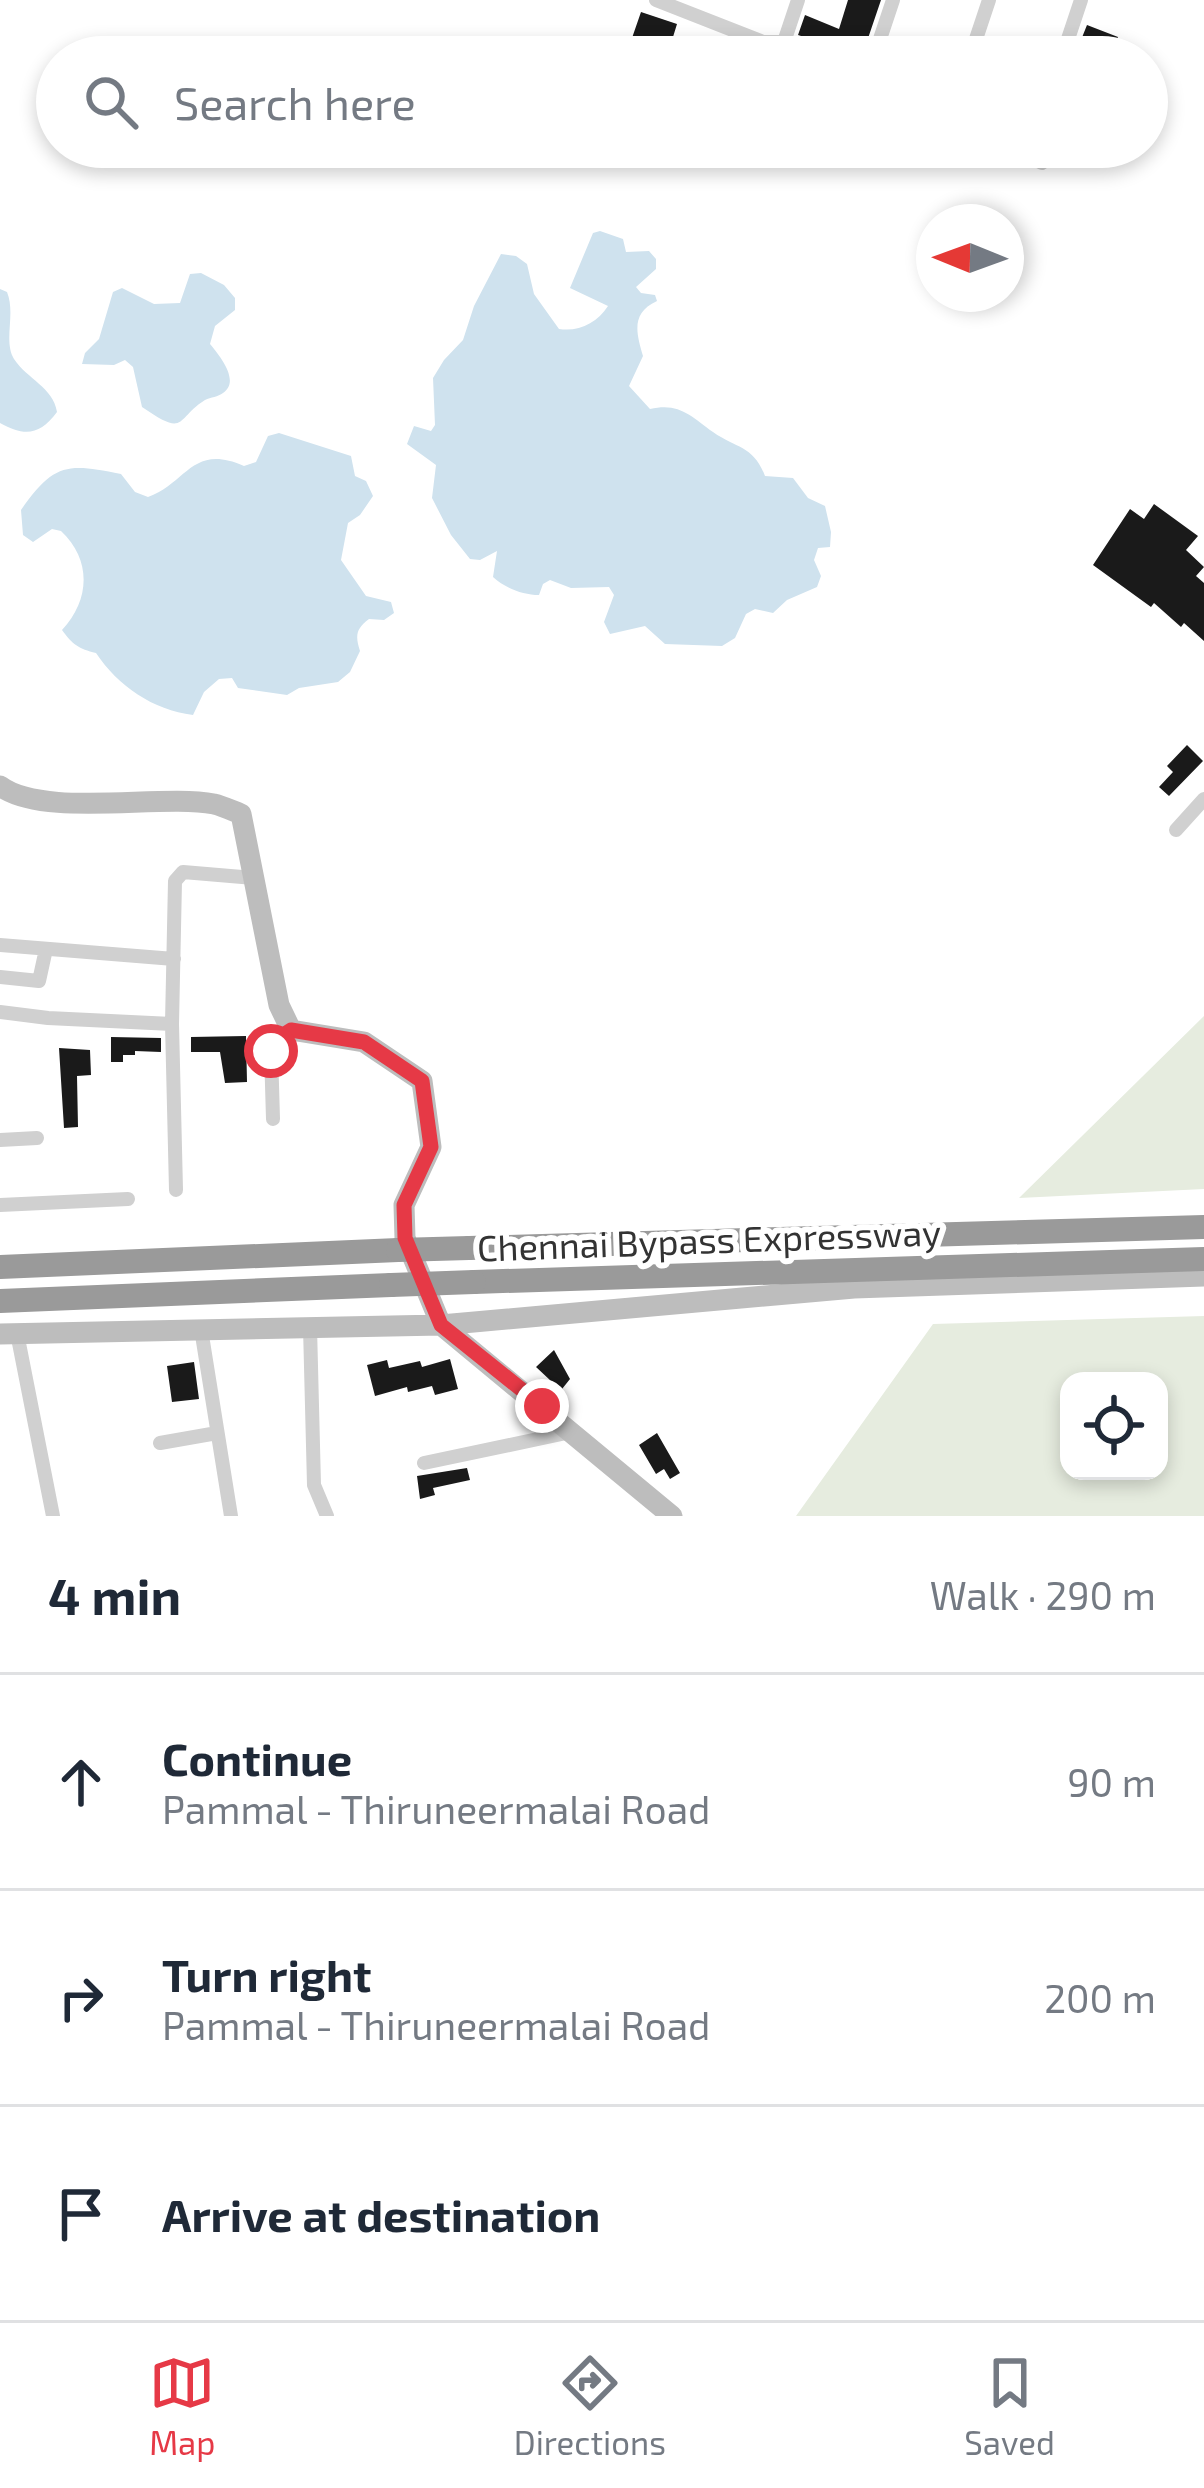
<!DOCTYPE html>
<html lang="en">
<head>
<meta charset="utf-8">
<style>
  :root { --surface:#fff; --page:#f6f6f7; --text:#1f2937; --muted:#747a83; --line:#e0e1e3; --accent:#e63946 }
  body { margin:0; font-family:"Exo 2",sans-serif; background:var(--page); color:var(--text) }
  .controls { position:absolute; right:36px; bottom:36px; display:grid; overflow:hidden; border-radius:24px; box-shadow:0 6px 18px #0003 }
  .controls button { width:108px; height:108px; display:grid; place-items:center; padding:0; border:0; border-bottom:3px solid var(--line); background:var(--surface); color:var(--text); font:60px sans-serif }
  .compass { position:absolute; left:916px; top:204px; width:108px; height:108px; border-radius:50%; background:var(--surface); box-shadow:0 6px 18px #0003; rotate:271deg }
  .stop { position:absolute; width:36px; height:36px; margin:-27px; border:9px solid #e63946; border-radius:50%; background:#fff }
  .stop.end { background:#e63946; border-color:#fff; box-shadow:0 3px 12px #0008 }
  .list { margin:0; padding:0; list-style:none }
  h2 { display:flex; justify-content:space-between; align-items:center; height:156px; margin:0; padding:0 48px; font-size:51px }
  h2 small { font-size:39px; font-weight:400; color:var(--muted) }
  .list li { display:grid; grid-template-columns:78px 1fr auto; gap:36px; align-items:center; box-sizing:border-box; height:216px; padding:0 48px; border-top:3px solid var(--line) }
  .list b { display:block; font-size:45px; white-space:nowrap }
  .list p { margin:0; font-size:39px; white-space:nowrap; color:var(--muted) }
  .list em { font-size:39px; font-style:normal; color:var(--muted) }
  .icon { flex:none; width:66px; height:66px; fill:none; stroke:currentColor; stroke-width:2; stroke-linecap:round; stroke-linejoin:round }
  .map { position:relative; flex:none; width:1204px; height:1516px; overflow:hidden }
  .search { position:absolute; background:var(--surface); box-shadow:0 6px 18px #0003; left:36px; right:36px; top:36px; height:132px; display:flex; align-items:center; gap:30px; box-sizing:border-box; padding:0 42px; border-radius:66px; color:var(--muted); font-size:45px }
  .sheet { height:804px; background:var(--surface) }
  nav { display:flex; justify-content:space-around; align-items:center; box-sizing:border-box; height:168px; border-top:3px solid var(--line); background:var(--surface); font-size:33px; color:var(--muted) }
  nav a { display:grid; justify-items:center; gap:6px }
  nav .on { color:var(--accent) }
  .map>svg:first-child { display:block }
  .green { fill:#e6ecdf; fill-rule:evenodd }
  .water { fill:#cfe2ee }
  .building { fill:#1a1a1a }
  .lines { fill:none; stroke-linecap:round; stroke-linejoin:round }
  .street { stroke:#d0d0d0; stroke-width:14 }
  .secondary { stroke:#bdbdbd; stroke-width:21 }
  .highway { stroke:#9a9a9a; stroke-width:24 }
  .highway-bridge { stroke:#9a9a9a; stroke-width:24 }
  .route { stroke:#e63946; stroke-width:15 }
  .labels { text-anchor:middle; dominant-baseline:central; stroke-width:12; stroke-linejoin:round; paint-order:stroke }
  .street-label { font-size:36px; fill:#333; stroke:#fff }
</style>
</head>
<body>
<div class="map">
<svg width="1204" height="1516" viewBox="0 0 1204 1516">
  <rect width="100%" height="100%" fill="#fff"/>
  <path class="green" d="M1204 1016V1189L1019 1198Z
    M1204 1316V1516H796L933 1324ZM1069 1381H1159V1471H1069Z"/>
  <path class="water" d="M600 231 623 239 626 252 649 251 656 259V269L636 287 641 293 655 295 657 301C631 313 636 332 643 356L629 386 650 409C679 402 691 416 713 432 737 449 753 445 765 476L793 478 808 498 825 506 831 532 830 547 818 548 814 560 821 576 817 587 787 600 773 613 755 609 746 614 735 638 722 646 665 644 645 626 610 634 604 622 614 595 609 587 571 588 550 580 543 584 539 595C523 595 505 588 493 577L497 551 480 560 470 559 451 535 432 498 436 465 407 444 414 426 431 431 435 425 433 378 444 360 463 340 474 306 501 254 516 256 527 264 534 294 559 329C579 332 597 323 608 306L570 288 593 233Z
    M201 273 224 285 235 298V310L215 326 210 344C219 355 241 381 223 393 218 397 211 397 205 400 175 419 187 438 142 407L133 367 125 360 114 365 82 364 85 353 99 339 113 292 122 288 154 304 180 303 190 274Z
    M0 289 7 292C16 314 3 341 14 359 27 379 53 387 57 412 40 435 25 437 0 423Z
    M279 433 351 456 355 476 366 481 373 496 360 515 348 523 341 560 366 596 391 602 394 613 384 620 369 619C356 629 355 635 360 651L350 672 338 682 299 688 287 695 238 688 232 678 219 679 204 692 193 715C153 710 118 686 96 653 79 649 72 644 62 630 90 600 92 560 61 531L52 529 33 542 23 535 21 510C54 463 67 463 121 474L135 492 148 497C187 483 192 443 244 466L256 462 268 436Z"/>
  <path class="building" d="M848 0H881L862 56 798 35 805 15 839 29Z
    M641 12 677 24 669 50 632 38Z
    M1087 25 1118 37 1110 57H1096L1077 50Z
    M1154 504 1198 536 1186 550 1204 567 1196 576 1204 583V641L1184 623 1181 627 1154 603 1151 607 1093 565 1130 509 1144 519Z
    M1187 745 1203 761 1169 796 1159 787 1173 772 1167 766Z
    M246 1036 247 1082 225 1083 220 1052H191V1037Z
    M111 1037 161 1038V1052L135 1051V1055H123V1062H111Z
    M59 1048 90 1050 91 1075 77 1076 78 1127 64 1128Z
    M554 1350 570 1379 554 1399 543 1390 551 1381 536 1367Z
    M450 1359 458 1389 435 1395 432 1386 408 1392 407 1387 375 1396 367 1365 387 1360 389 1368 420 1361 422 1367Z
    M194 1362 199 1399 172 1402 167 1366Z
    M657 1433 680 1473 670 1479 664 1469 656 1474 639 1445Z
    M467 1468 470 1480 433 1488 435 1495 420 1499 417 1476Z"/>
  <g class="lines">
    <path class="street" d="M656 0 763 42H784L820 57
      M784 42 798 0
      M874 57 893 0
      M970 57 989 0
      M1062 57 1081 0
      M1010 147 1042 163
      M1176 830 1204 799
      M0 945 174 959
      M0 977 39 981 46 949
      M0 1012 48 1018 172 1024
      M273 1119 271 1051 277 1039 291 1030
      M0 1140 37 1138
      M176 1190 172 1024 175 881 183 872 254 878
      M0 1205 128 1199
      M310 1327 314 1485 327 1516
      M201 1329 231 1516
      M17 1333 53 1516
      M160 1443 217 1433
      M424 1463 571 1432"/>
    <path class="secondary" d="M0 786C43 818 160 794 214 804 223 806 233 811 241 814L279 1005 291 1030 364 1042 422 1081 431 1147 404 1205 405 1238 441 1325 672 1516
      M0 1334 441 1325 854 1288 1204 1276"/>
    <path class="highway" d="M469 1248 1204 1227
      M0 1267 398 1250
      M474 1282 1204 1259
      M0 1301 391 1285"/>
    <path class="highway-bridge" d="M398 1250 469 1248
      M391 1285 474 1282"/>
  </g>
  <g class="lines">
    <path class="route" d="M271 1051 277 1039 291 1030 364 1042 422 1081 431 1147 404 1205 405 1238 441 1325 542 1406"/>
  </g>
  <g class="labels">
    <g class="street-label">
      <text transform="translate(709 1239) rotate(-2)">Chennai Bypass Expressway</text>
    </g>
  </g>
</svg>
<div class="controls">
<button><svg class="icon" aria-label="locate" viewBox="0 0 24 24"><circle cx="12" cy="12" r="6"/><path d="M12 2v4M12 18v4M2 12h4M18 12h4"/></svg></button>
</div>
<svg class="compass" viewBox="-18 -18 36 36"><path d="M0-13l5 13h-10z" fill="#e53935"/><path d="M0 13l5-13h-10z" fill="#747a83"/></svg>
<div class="stop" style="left:271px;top:1051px"></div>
<div class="stop end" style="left:542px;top:1406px"></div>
<div class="search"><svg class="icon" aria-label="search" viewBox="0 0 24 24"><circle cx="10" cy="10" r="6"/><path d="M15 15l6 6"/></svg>Search here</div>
</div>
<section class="sheet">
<h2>4 min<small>Walk · 290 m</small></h2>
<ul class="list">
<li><svg class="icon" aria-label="ahead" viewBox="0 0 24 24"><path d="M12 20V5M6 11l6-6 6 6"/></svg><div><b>Continue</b><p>Pammal - Thiruneermalai Road</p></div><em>90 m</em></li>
<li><svg class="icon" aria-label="right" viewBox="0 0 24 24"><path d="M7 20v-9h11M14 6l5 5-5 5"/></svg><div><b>Turn right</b><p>Pammal - Thiruneermalai Road</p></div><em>200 m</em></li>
<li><svg class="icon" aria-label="arrive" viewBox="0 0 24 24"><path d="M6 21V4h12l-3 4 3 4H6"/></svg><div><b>Arrive at destination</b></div></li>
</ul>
</section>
<nav>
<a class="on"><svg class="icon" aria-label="map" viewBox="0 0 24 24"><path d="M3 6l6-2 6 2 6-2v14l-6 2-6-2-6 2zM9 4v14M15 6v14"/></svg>Map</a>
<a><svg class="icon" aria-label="directions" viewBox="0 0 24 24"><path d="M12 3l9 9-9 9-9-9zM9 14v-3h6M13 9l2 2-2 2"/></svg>Directions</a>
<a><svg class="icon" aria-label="saved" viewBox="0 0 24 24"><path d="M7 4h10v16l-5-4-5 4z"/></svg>Saved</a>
</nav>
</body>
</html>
